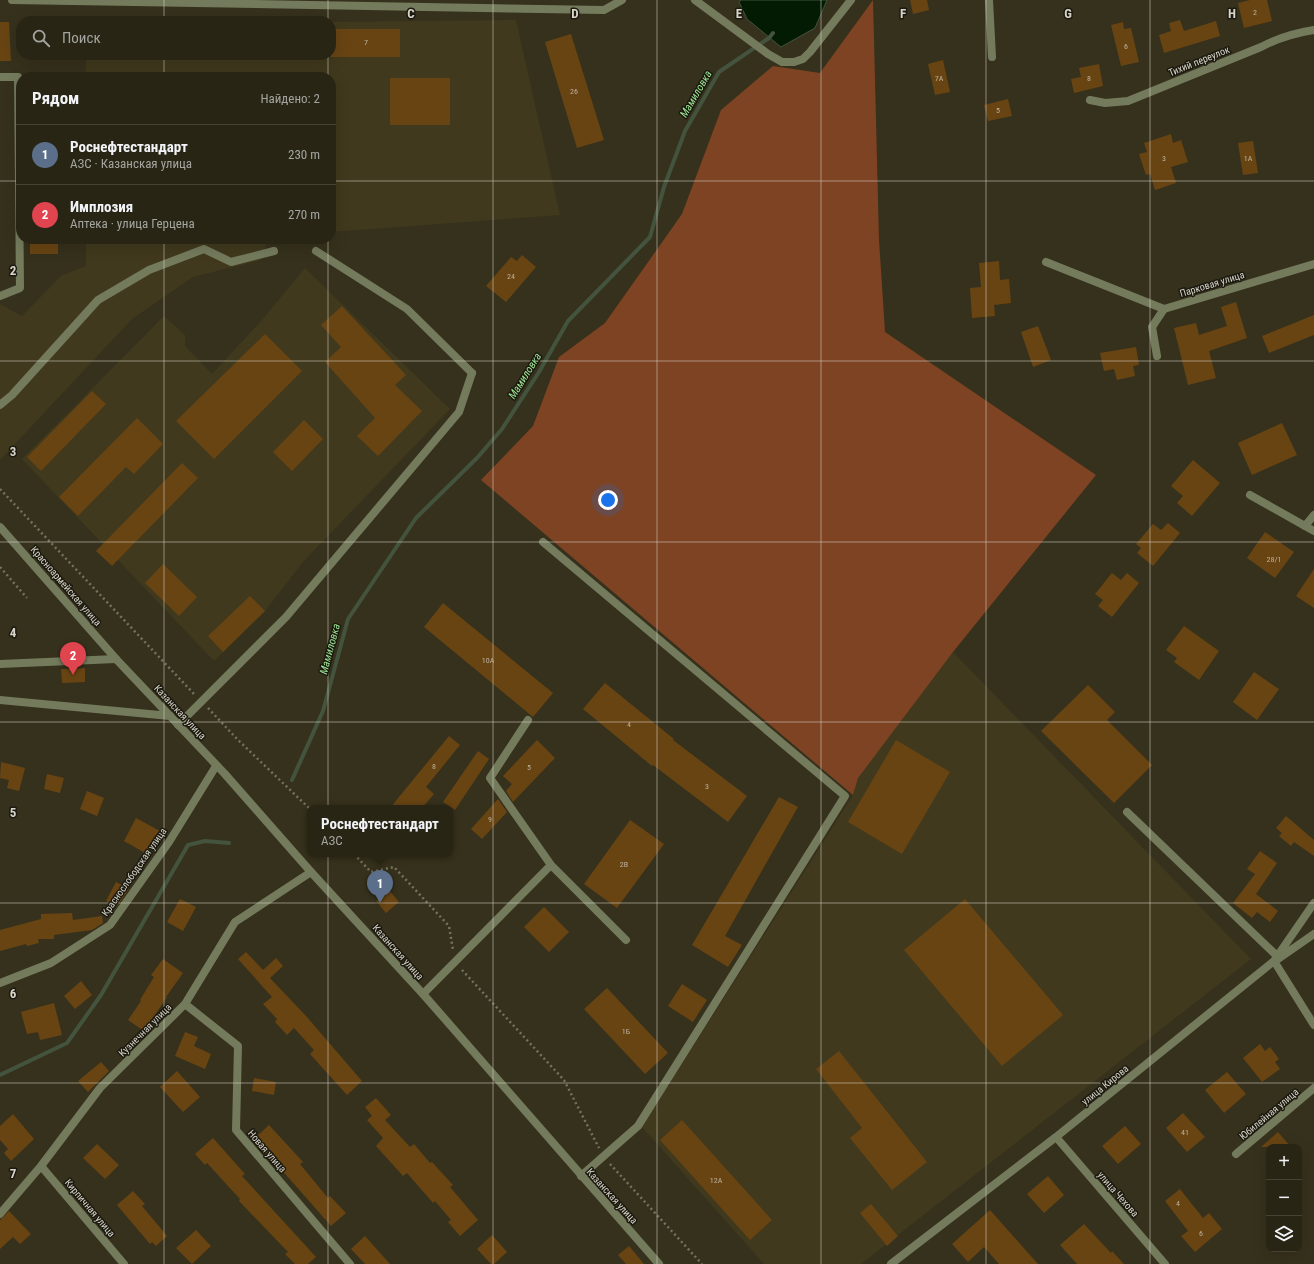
<!DOCTYPE html>
<html lang="ru">
<head>
<meta charset="utf-8">
<style>
  :root { --surface:#282515; --page:#302d1e; --text:#f1f3f6; --muted:#a5a5a0; --line:#444234; --accent:#8c9099 }
  body { margin:0; font-family:"Roboto Condensed",sans-serif; background:var(--page); color:var(--text) }
  .controls { position:absolute; right:12px; bottom:12px; display:grid; overflow:hidden; border-radius:8px; box-shadow:0 4px 16px #0002 }
  .controls button { width:36px; height:36px; display:grid; place-items:center; padding:0; border:0; border-bottom:1px solid var(--line); background:var(--surface); color:var(--text); font:20px sans-serif }
  .you { position:absolute; left:608px; top:500px; width:14px; height:14px; margin:-10px; border:3px solid #fff; border-radius:50%; background:#1a73e8; box-shadow:0 0 0 6px #1a73e833 }
  .badge { display:grid; place-items:center; width:26px; height:26px; border-radius:50%; background:var(--accent); color:#fff; font-size:13px; font-weight:700 }
  .pin { position:absolute; translate:-50% -33px; filter:drop-shadow(0 1px 2px #0008) }
  .pin::after { content:''; position:absolute; top:21px; width:14px; height:12px; background:inherit; clip-path:polygon(0 0,100% 0,50% 100%) }
  .popup { position:absolute; left:307px; top:805px; width:146px; height:52px; box-sizing:border-box; display:grid; place-content:center; border-radius:8px; background:var(--surface); filter:drop-shadow(0 1px 3px #0005); font-size:13px; white-space:nowrap; color:var(--muted) }
  .popup b { font-size:15px; color:var(--text) }
  .popup::after { content:''; position:absolute; left:50%; top:100%; margin-left:-8px; border:8px solid transparent; border-top-color:var(--surface) }
  .list { margin:0; padding:0; list-style:none }
  h2 { display:flex; justify-content:space-between; align-items:center; height:52px; margin:0; padding:0 16px; font-size:17px }
  h2 small { font-size:13px; font-weight:400; color:var(--muted) }
  .list li { display:grid; grid-template-columns:26px 1fr auto; gap:12px; align-items:center; box-sizing:border-box; height:60px; padding:0 16px; border-top:1px solid var(--line) }
  .list b { display:block; font-size:15px; white-space:nowrap }
  .list p { margin:0; font-size:13px; white-space:nowrap; color:var(--muted) }
  .list em { font-size:13px; font-style:normal; color:var(--muted) }
  .icon { flex:none; width:22px; height:22px; fill:none; stroke:currentColor; stroke-width:2; stroke-linecap:round; stroke-linejoin:round }
  .map { position:relative; flex:none; width:1314px; height:1264px; overflow:hidden }
  .search { position:absolute; background:var(--surface); box-shadow:0 4px 16px #0002; left:16px; top:16px; width:320px; height:44px; display:flex; align-items:center; gap:10px; box-sizing:border-box; padding:0 14px; border-radius:16px; color:var(--muted); font-size:15px }
  .panel { position:absolute; background:var(--surface); box-shadow:0 4px 16px #0002; left:16px; top:72px; width:320px; height:172px; border-radius:16px }
  .map>svg:first-child { display:block }
  .built { fill:#40391d }
  .green { fill:#7e4323 }
  .water { fill:#031b02; stroke:#43533d }
  .lines { fill:none; stroke-linecap:round; stroke-linejoin:round }
  .stream { stroke:#43533d; stroke-width:4 }
  .building { fill:#684413 }
  .path { stroke:#767260; stroke-width:2.5; stroke-dasharray:2 3; stroke-linecap:butt }
  .service { stroke:#747b5d; stroke-width:8 }
  .minor { stroke:#747b5d; stroke-width:8 }
  .tertiary { stroke:#747b5d; stroke-width:8 }
  .grid { fill:none; stroke:#d8d5c8; stroke-width:1; stroke-opacity:0.55 }
  .labels { text-anchor:middle; dominant-baseline:central; stroke-width:3; stroke-linejoin:round; paint-order:stroke }
  .number-label { font-size:8px; fill:#bcb19b }
  .street-label { font-size:10px; fill:#d8d5c8; stroke:#1b1910 }
  .water-label { font-size:11px; font-style:italic; fill:#9ee595; stroke:#1b1910 }
  .grid-label { font-size:13px; text-anchor:middle; font-weight:bold; fill:#d8d5c8; stroke:#1b1910; stroke-width:3; stroke-linejoin:round; paint-order:stroke }
</style>
</head>
<body>
<div class="map">
<svg width="1314" height="1264" viewBox="0 0 1314 1264">
  <rect width="100%" height="100%" fill="#36311c"/>
  <path class="built" d="M516 20 560 215 331 232V77H86V55H331V22Z
    M86 239H268L261 260 193 277 132 319 0 460V304L22 316 61 276 86 266Z
    M305 268 450 409 303 562 265 611 214 661 22 459 164 316 185 335V346L212 374 262 320Z
    M953 652 1251 959 861 1264H764L642 1127 853 795 858 778 869 756Z"/>
  <path class="green" d="M873 0 879 240 885 332 1096 475 953 652 858 778 853 795 481 480 533 426 559 357 605 323 682 214 721 110 773 66 820 73Z"/>
  <path class="water" d="M741 0H827L815 28 781 47 747 19 739 2Z"/>
  <g class="lines">
    <path class="stream" d="M292 780 323 711 348 619 416 518 477 458 502 429 539 372 568 321 650 237 664 187 685 131 719 72 769 38 773 33
      M0 1075 67 1043 101 995 188 845 205 841 229 843"/>
  </g>
  <path class="building" d="M910 0H927L929 10 913 14Z
    M1250 0H1267L1272 21 1244 28 1238 3Z
    M1180 20 1184 31 1216 21 1220 36 1164 53 1159 35 1171 31 1169 23Z
    M0 22H9L11 61H0Z
    M1123 22 1124 29 1131 28 1139 62 1121 66 1111 25Z
    M331 29H400V57H331Z
    M571 34 604 140 577 148 545 42Z
    M943 60 950 92 935 95 928 64Z
    M1099 64 1103 86 1074 93 1071 79 1081 77 1079 68Z
    M390 78H450V125H390Z
    M1008 99 1012 116 988 121 984 105Z
    M1171 134 1173 143 1181 140 1188 162 1171 167 1176 183 1155 190 1150 174 1146 175 1139 154 1147 152 1144 143Z
    M1253 141 1258 173 1243 175 1238 143Z
    M30 239H58V254H30Z
    M522 255 536 267 506 302 486 286 511 257 517 261Z
    M999 261 1000 280 1009 279 1011 303 994 305 995 316 972 318 970 288 981 287 979 263Z
    M1236 302 1247 338 1209 351 1216 378 1188 385 1174 328 1196 323 1199 335 1227 326 1221 307Z
    M342 306 406 375 395 385 422 411 378 456 357 436 375 418 325 362 341 347 321 325Z
    M1314 315V335L1269 353 1262 336Z
    M1038 326 1051 360 1033 367 1021 332Z
    M265 334 302 371 214 459 176 421Z
    M1136 347 1139 365 1133 366 1135 376 1117 380 1114 369 1104 371 1100 353Z
    M92 391 106 404 41 471 27 457Z
    M137 418 163 444 134 474 126 467 78 516 59 497Z
    M304 420 323 439 292 471 273 452Z
    M1282 423 1297 455 1252 475 1238 443Z
    M1193 460 1220 483 1192 516 1177 503 1183 496 1171 486Z
    M182 463 198 478 112 566 96 551Z
    M1168 523 1180 533 1153 566 1137 553 1141 548 1136 544 1153 524 1161 530Z
    M1265 532 1294 552 1275 578 1247 558Z
    M163 564 197 597 179 616 145 583Z
    M1314 569V608L1296 596Z
    M1112 573 1121 580 1127 573 1139 583 1112 617 1098 606 1103 600 1095 594Z
    M250 596 265 611 223 652 208 636Z
    M443 603 553 693 533 717 424 627Z
    M1184 626 1219 651 1199 680 1174 662 1177 658 1166 650Z
    M85 668V682L62 683 61 669Z
    M1254 672 1279 689 1257 720 1233 702Z
    M605 683 674 739 673 740 747 796 728 822 653 765 652 766 583 709Z
    M1088 685 1115 712 1107 720 1152 765 1114 803 1041 731Z
    M449 736 460 745 426 787 434 794 422 808H390Z
    M537 740 555 758 513 802 506 791 512 784 503 776Z
    M896 740 950 772 902 854 848 822Z
    M478 751 489 759 455 810 443 802Z
    M1 762 25 768 19 791 7 788 9 780 0 778Z
    M47 774 64 778 60 793 44 789Z
    M87 791 104 798 97 816 80 809Z
    M779 797 798 807 725 936 742 945 728 967 692 945Z
    M498 799 507 812 482 839 471 829Z
    M1286 816 1314 840V856L1294 842 1291 846 1279 836 1282 833 1276 828Z
    M136 818 160 831 147 854 124 841Z
    M630 820 664 844 617 908 584 884Z
    M1260 851 1277 863 1256 894 1278 911 1270 922 1257 912 1252 918 1233 903 1255 874 1247 869Z
    M116 882 129 889 117 906 106 901Z
    M389 890 399 902 386 913 376 901Z
    M180 899 196 907 183 931 167 922Z
    M965 899 1063 1015 1002 1066 904 950Z
    M544 907 569 932 549 952 524 927Z
    M72 913 73 920 102 916 103 923 92 930 54 935V939H38L39 943 27 946 26 944 0 951V930L41 919V914Z
    M246 952 263 970 276 958 283 966 270 978 306 1016 362 1081 347 1095 310 1054 314 1050 294 1028 287 1035 275 1022 277 1019 263 1004 272 997 238 959Z
    M163 959 183 973 166 997H167L144 1031 128 1020 141 1001 140 1000 154 977 151 975Z
    M81 981 92 995 75 1009 64 996Z
    M682 984 707 1000 693 1022 668 1006Z
    M607 988 668 1053 645 1074 584 1009Z
    M54 1003 62 1035 40 1040 38 1032 27 1034 21 1012Z
    M185 1032 198 1037 194 1046 211 1054 205 1069 175 1056Z
    M1260 1044 1265 1051 1270 1047 1279 1059 1275 1062 1280 1069 1262 1082 1243 1058Z
    M839 1051 927 1162 892 1190 850 1138 862 1128 816 1069Z
    M101 1062 109 1071 88 1092 78 1081Z
    M177 1071 200 1097 183 1112 160 1087Z
    M1227 1072 1246 1094 1224 1113 1205 1090Z
    M254 1078 276 1082 274 1095 252 1091Z
    M376 1098 391 1115 385 1120 410 1147 414 1144 430 1163 432 1162 453 1185 450 1187 478 1220 460 1236 448 1222 451 1220 435 1201 433 1203 407 1173 403 1176 376 1146 383 1138 367 1120 372 1116 365 1107Z
    M1183 1113 1205 1137 1187 1152 1166 1128Z
    M13 1114 34 1139 11 1161 4 1153 8 1149 0 1140V1126Z
    M682 1120 772 1220 750 1240 660 1140Z
    M269 1125 303 1162 300 1164 328 1198 330 1196 346 1213 331 1226 273 1160 253 1140Z
    M1125 1126 1141 1144 1118 1164 1102 1146Z
    M1278 1132 1291 1147H1261Z
    M213 1138 245 1174 242 1176 316 1257 308 1264H295L285 1254 288 1252 239 1201 240 1199 207 1163 205 1165 195 1154Z
    M97 1144 119 1165 105 1179 83 1158Z
    M1048 1176 1064 1195 1044 1213 1027 1194Z
    M1180 1189 1203 1218 1209 1213 1222 1229 1195 1252 1181 1236 1188 1231 1165 1201Z
    M133 1191 145 1204 142 1206 167 1236 156 1246 152 1242 150 1244 117 1205Z
    M871 1204 898 1236 887 1246 860 1213Z
    M990 1210 1038 1264H999L984 1247 968 1262 952 1244Z
    M9 1211 31 1234 20 1244 13 1237 0 1249V1220Z
    M1084 1224 1111 1253 1112 1251 1124 1264H1077L1060 1245Z
    M196 1230 211 1246 192 1264 176 1248Z
    M492 1235 507 1252 494 1264H491L477 1249Z
    M365 1236 390 1264H365L351 1249Z
    M629 1246 644 1264H626L618 1255Z"/>
  <g class="lines">
    <path class="path" d="M0 489 195 695
      M0 567 27 598
      M208 708 237 739 310 809
      M354 854 371 872 394 867 449 926 453 950
      M462 970 564 1080 599 1148
      M610 1164 702 1264"/>
    <path class="service" d="M12 0 604 10 622 0
      M989 0 992 57
      M0 77H18L20 288 0 296
      M316 251 407 309 472 373
      M1046 262 1164 309
      M0 405 12 395 98 300 149 270 204 249 231 262 274 251
      M1305 526 1314 515
      M543 542 845 796 638 1126 581 1176
      M0 700 170 716
      M528 720 490 778 551 865
      M423 994 551 865 626 940"/>
    <path class="minor" d="M695 0 768 54 782 62H794L803 59 810 52 851 0
      M1090 100 1105 103 1128 101 1261 47C1278 38 1295 33 1314 30
      M1157 356 1152 327 1164 309 1314 264
      M1250 495 1314 531
      M0 664 116 659
      M178 725 286 617 459 412 472 373
      M1127 812 1277 956
      M1278 959 1314 934
      M1274 961 1314 1025
      M0 983 51 963 110 925 169 842 216 766
      M185 1004 238 1046 236 1130 350 1264
      M1056 1137 1165 1264
      M1236 1154 1314 1088
      M41 1166 124 1264
      M0 1214 41 1166 100 1088 185 1004 235 922 311 872
      M891 1264 1056 1137 1274 961 1314 903"/>
    <path class="tertiary" d="M0 527 116 659 224 773 311 872 423 994 659 1264"/>
  </g>
  <path class="grid" d="M164 0V21M328 0V21M493 0V1264M657 0V1264M821 0V1264M986 0V1264M1150 0V1264M164 55V77M328 55V77M0 181H21M331 181H1314M164 239V1264M328 239V1264M0 361H1314M0 542H1314M0 722H1314M0 903H1314M0 1083H1314"/>
  <g class="labels">
    <g class="number-label">
      <text x="1255" y="12">2</text>
      <text x="366" y="42">7</text>
      <text x="1126" y="46">6</text>
      <text x="939" y="78">7А</text>
      <text x="1089" y="78">8</text>
      <text x="574" y="91">26</text>
      <text x="998" y="110">5</text>
      <text x="1164" y="158">3</text>
      <text x="1248" y="158">1А</text>
      <text x="511" y="276">24</text>
      <text x="1274" y="559">28/1</text>
      <text x="488" y="660">10А</text>
      <text x="629" y="724">4</text>
      <text x="434" y="766">8</text>
      <text x="529" y="767">5</text>
      <text x="707" y="786">3</text>
      <text x="490" y="819">9</text>
      <text x="624" y="864">2В</text>
      <text x="626" y="1031">1Б</text>
      <text x="1185" y="1132">41</text>
      <text x="716" y="1180">12А</text>
      <text x="1178" y="1203">4</text>
      <text x="1201" y="1233">6</text>
    </g>
    <g class="street-label">
      <text transform="translate(1199 61) rotate(-22)">Тихий переулок</text>
      <text transform="translate(1212 284) rotate(-17)">Парковая улица</text>
      <text transform="translate(66 586) rotate(49)">Красноармейская улица</text>
      <text transform="translate(180 712) rotate(47)">Казанская улица</text>
      <text transform="translate(134 872) rotate(-55)">Краснослободская улица</text>
      <text transform="translate(398 952) rotate(48)">Казанская улица</text>
      <text transform="translate(145 1030) rotate(-45)">Кузнечная улица</text>
      <text transform="translate(1105 1085) rotate(-39)">улица Кирова</text>
      <text transform="translate(1269 1114) rotate(-40)">Юбилейная улица</text>
      <text transform="translate(267 1151) rotate(49)">Новая улица</text>
      <text transform="translate(1118 1194) rotate(49)">улица Чехова</text>
      <text transform="translate(612 1196) rotate(48)">Казанская улица</text>
      <text transform="translate(90 1208) rotate(50)">Кирпичная улица</text>
    </g>
    <g class="water-label">
      <text transform="translate(696 94) rotate(-60)">Мамиловка</text>
      <text transform="translate(525 376) rotate(-58)">Мамиловка</text>
      <text transform="translate(330 649) rotate(-75)">Мамиловка</text>
    </g>
  </g>
  <g class="grid-label">
    <text x="411" y="18">C</text>
    <text x="575" y="18">D</text>
    <text x="739" y="18">E</text>
    <text x="903" y="18">F</text>
    <text x="1068" y="18">G</text>
    <text x="1232" y="18">H</text>
    <text x="13" y="275">2</text>
    <text x="13" y="456">3</text>
    <text x="13" y="637">4</text>
    <text x="13" y="817">5</text>
    <text x="13" y="998">6</text>
    <text x="13" y="1178">7</text>
  </g>
</svg>
<div class="controls">
<button>+</button>
<button>−</button>
<button><svg class="icon" aria-label="layers" viewBox="0 0 24 24"><path d="M12 4l9 5-9 5-9-5zM3 14l9 5 9-5"/></svg></button>
</div>
<div class="you"></div>
<div class="pin badge" style="left:380px;top:903px;background:#5c6f8a">1</div>
<div class="popup"><b>Роснефтестандарт</b>АЗС</div>
<div class="pin badge" style="left:73px;top:675px;background:#e0444e">2</div>
<div class="search"><svg class="icon" aria-label="search" viewBox="0 0 24 24"><circle cx="10" cy="10" r="6"/><path d="M15 15l6 6"/></svg>Поиск</div>
<section class="panel">
<h2>Рядом<small>Найдено: 2</small></h2>
<ul class="list">
<li><span class="badge" style="background:#5c6f8a">1</span><div><b>Роснефтестандарт</b><p>АЗС · Казанская улица</p></div><em>230 m</em></li>
<li><span class="badge" style="background:#e0444e">2</span><div><b>Имплозия</b><p>Аптека · улица Герцена</p></div><em>270 m</em></li>
</ul>
</section>
</div>
</body>
</html>
